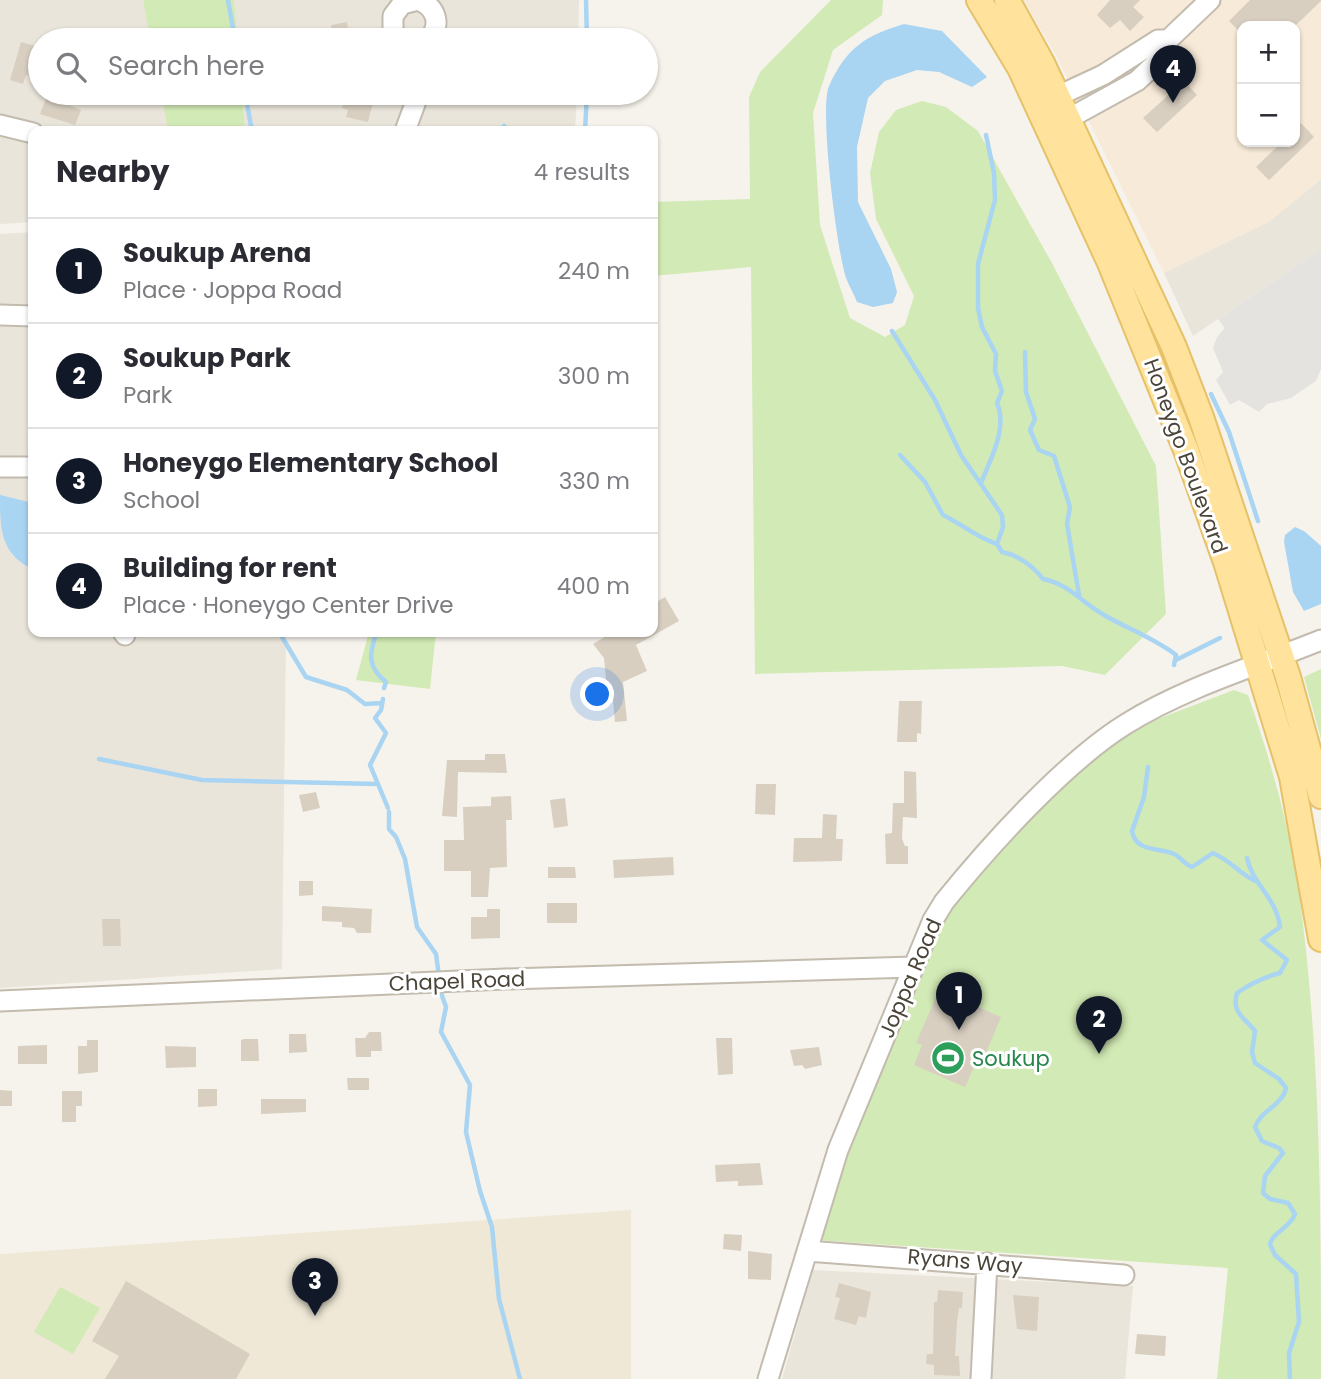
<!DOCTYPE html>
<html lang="en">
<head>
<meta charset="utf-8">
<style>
  :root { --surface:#fff; --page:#f7f7f7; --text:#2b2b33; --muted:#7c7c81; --line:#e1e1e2; --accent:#111827 }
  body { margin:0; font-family:Poppins,sans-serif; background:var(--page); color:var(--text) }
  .controls { position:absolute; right:21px; top:21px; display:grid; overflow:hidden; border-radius:14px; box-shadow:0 2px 5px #0004 }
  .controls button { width:63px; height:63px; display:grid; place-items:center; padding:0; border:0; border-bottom:2px solid var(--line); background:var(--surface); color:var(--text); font:35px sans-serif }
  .you { position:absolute; left:598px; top:695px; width:24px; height:24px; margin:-18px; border:5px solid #fff; border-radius:50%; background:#1a73e8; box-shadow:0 0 0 10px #1a73e833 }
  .badge { display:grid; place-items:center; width:46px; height:46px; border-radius:50%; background:var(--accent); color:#fff; font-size:23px; font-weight:700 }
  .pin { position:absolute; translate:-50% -58px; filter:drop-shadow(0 2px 4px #0008) }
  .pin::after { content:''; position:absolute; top:37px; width:24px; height:21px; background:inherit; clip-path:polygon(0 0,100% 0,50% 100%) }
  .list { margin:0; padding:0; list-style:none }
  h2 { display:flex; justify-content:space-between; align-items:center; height:91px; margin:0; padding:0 28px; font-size:30px }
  h2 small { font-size:23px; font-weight:400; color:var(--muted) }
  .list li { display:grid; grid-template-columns:46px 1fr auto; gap:21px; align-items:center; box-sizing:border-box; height:105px; padding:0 28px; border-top:2px solid var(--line) }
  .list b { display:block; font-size:26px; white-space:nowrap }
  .list p { margin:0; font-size:23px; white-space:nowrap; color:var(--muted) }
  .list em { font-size:23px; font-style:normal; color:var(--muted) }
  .icon { flex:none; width:38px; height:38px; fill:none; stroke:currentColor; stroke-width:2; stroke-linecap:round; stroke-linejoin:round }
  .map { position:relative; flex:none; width:1321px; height:1379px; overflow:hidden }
  .search { position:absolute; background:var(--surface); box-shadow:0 2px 5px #0004; left:28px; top:28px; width:630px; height:77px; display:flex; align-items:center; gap:18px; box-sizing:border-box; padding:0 24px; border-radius:38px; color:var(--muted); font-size:26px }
  .panel { position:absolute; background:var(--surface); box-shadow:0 2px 5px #0004; left:28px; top:126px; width:630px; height:511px; border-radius:14px }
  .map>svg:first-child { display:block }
  .residential { fill:#eae5da }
  .commercial { fill:#f7ead8; fill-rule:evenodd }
  .education { fill:#efe8d6 }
  .green { fill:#d2eab5 }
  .parking { fill:#e5e3e0 }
  .water { fill:#a9d4f2 }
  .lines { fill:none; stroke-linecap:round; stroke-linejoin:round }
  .stream { stroke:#a9d4f2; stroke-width:4.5 }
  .building { fill:#d8cfc1 }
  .minor-casing { stroke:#c2bbae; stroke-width:23 }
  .major-casing { stroke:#e6c16a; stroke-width:28 }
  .minor { stroke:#fff; stroke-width:19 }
  .major { stroke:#ffe39c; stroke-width:24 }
  .labels { text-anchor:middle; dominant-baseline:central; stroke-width:6; stroke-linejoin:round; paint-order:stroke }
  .street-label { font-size:21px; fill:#4b4439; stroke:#fff }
  .leisure-label { font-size:21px; fill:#27864d; stroke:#fff; text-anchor:start }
</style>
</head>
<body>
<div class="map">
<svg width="1321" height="1379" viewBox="0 0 1321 1379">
  <rect width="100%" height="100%" fill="#f6f3ec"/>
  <path class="residential" d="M0 0H143L150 40H40V93H161L168 131H33V222L0 224Z
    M234 0H579L578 40H238Z
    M242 93H577L575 131H245Z
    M1321 179V249L1193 336 1164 273 1270 221Z
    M33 232V632H286L282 969 0 988V234Z
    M813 1270 1133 1286 1125 1379H782Z"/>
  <path class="commercial" d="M1023 0H1321V179L1270 221 1164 273 1056 55ZM1242 26H1295V142H1242Z"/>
  <path class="education" d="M631 1210V1379H0V1254Z"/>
  <path class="green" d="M143 0H234L238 40H150Z
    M831 0H883L882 15 833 50 813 113 820 225 850 318 885 337 905 325 914 296 876 219 870 173 879 132 896 110 922 101 946 107 978 131 1053 265 1156 466 1166 614 1105 675 1062 666 755 674 751 267 653 276V202L750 199 749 97 760 72Z
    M161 93H242L245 131H168Z
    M369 632H436L430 689 356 680Z
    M1321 669V739L1304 677Z
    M1234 690 1248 695C1269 756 1288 820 1298 885 1321 1048 1321 1215 1321 1379H1217L1228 1268 816 1240 830 1192 935 934 956 900 1042 804 1112 744 1155 720Z
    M60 1287 100 1308 73 1354 34 1332Z"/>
  <path class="parking" d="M1321 249V369L1316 381 1291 398 1267 404 1259 412 1239 400 1230 405 1216 380 1223 372 1213 348 1217 337 1225 328 1218 319Z"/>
  <path class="water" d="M904 24 942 31 987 77 972 87 939 72 917 70 885 81 868 98 857 147 858 202 891 269 897 292 893 303 873 307 857 302C854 294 849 286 846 278 837 251 819 109 829 86 847 47 865 36 904 24Z
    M0 495 33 503 32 569C0 553 0 528 0 495Z
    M1295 527 1304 531 1321 546V604L1304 611 1293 592 1284 542 1285 535Z"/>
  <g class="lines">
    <path class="stream" d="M228 0 235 40
      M586 0 587 40
      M245 93 252 131
      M504 126 508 131
      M585 131 587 93
      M892 331 935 400 961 455 1002 515 1003 527 997 544 1002 552C1018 555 1033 566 1043 579 1069 584 1081 602 1104 615 1128 629 1154 638 1176 655L1174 665
      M1025 352 1026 392 1035 419 1030 430 1039 450 1054 456 1070 507 1067 524 1079 595
      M1211 394 1229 432 1258 521
      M900 455 925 482 943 515C962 524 977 538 997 544
      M981 483C990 460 1008 429 997 403L1002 391 995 371 996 354 982 327 978 308V264L995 200 994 173 986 135
      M279 632 306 677 347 690 365 704 382 703
      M377 632C369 653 367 667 386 682L384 688
      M1176 660 1220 638
      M383 699 381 710 375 718 386 733 370 765 388 808
      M99 759 202 780 377 784
      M1148 767 1144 797 1132 831C1136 853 1159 847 1174 854 1181 857 1184 864 1192 867L1213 853C1232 861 1242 877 1258 882
      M389 812V829L396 837 405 859 417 927 436 954 439 976
      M1247 858C1252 884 1277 898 1280 927L1262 940 1287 960 1280 973C1264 977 1250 984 1237 993 1231 1013 1245 1018 1255 1031L1252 1052 1255 1063 1279 1079 1286 1088C1283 1105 1261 1110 1255 1127L1262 1141 1279 1148 1283 1153 1265 1176 1263 1193 1270 1199 1288 1203 1295 1214C1290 1228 1273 1232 1270 1244L1275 1255 1296 1274 1299 1322 1289 1353 1290 1379
      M440 990 446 1007 441 1032 470 1085 466 1132 480 1191 492 1227 499 1299 520 1379"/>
  </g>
  <path class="building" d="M1110 0H1140L1133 7 1144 17 1130 31 1120 20 1110 28 1097 15Z
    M1250 0H1321V1L1295 26H1242V34L1229 21Z
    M347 22 350 40H334L331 25Z
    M21 42 40 47V79L26 75 23 84 10 80Z
    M1184 81 1197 95 1157 132 1143 118Z
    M346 93H383L380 105 373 103 368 122 346 117 348 110 342 108Z
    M47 96 81 110 75 125 40 114Z
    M1301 123 1314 137 1269 180 1256 167 1282 142H1295V129Z
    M665 597 679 621 636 645 647 671 623 682 627 721 615 722 612 688 607 689 604 658 593 644 613 632H653V604Z
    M899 701H922L921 734 917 733V742H897Z
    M485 754H505L507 773 458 772 457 817 442 816 447 760H485Z
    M904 771 916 772 917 818 903 817 902 839 905 846H908V864H886L885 834 892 833 893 803H904Z
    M756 784H776L775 815 755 814Z
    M316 792 320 808 303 812 299 795Z
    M511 796 512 820H506L507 867 490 868 488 897H471V871H444V840H464L463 807 491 806V797Z
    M565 798 568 826 554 828 550 800Z
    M823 814 837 815 836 839H843L842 861 793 862 794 838H822Z
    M673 857 674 875 614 878 613 860Z
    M548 867H575L576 878H548Z
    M299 881H313V895L299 896Z
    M547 903H577V923H547Z
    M322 906 372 909 371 933H357L354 928 342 927V922L322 921Z
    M487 909H500V938L471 939V917H487Z
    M102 919H120L121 946H103Z
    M939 990 1001 1017 979 1069 974 1067 965 1087 914 1065 922 1045 916 1043Z
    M369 1032H381L382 1051H371V1057H356L355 1038H365Z
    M289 1034H306L307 1052 289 1053Z
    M716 1038H732L733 1074 718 1075Z
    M244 1039H258L259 1061H241V1040Z
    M87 1040H98V1072L78 1074V1046H87Z
    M47 1045V1064H18V1046Z
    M165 1046 196 1047V1067L166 1068Z
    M819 1047 822 1065 805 1069 802 1065 794 1066 790 1050Z
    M347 1078H369V1090H348Z
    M198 1089H217V1106L198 1107Z
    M0 1090 12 1091V1106H0Z
    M62 1091H82V1106H76V1122H62Z
    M261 1099H306V1112L261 1114Z
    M760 1163 763 1185 738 1186V1181L716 1182 715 1165Z
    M724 1234 742 1235 741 1251 723 1249Z
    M748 1251 772 1254 771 1280 748 1279Z
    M126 1281 250 1354 236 1379H105L119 1356 92 1341Z
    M839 1283 871 1292 866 1318 859 1316 856 1325 834 1319 840 1298 835 1297Z
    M938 1290 963 1292 962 1308H959L957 1321 955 1356H959L960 1376 934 1375V1365L926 1364 927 1354H933L934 1302H937Z
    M1013 1295 1039 1297 1037 1331 1017 1329Z
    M1137 1334 1166 1336 1165 1356 1135 1354Z"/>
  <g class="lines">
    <g class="minor-casing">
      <path id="minor" d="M400 40 393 31V16L402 4 418 0C437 7 442 26 428 40
        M1045 102 1103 75 1158 40H1168L1210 0
        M0 125 33 133
        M1057 125 1137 81 1167 53 1168 40
        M405 131 419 93
        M0 315 33 316
        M0 467H33
        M123 632 125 635
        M0 1001 505 979 913 967
        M807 1251 1124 1275
        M768 1379 838 1150 933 920 944 902C990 845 1065 762 1126 724 1185 687 1257 666 1321 640
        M981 1379 987 1263"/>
    </g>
    <g class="major-casing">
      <path id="major" d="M979 0 1020 68 1110 263 1186 450 1226 562 1292 777 1321 939
        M1007 0 1042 63 1174 347 1201 417 1288 677 1321 796"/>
    </g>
    <use href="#minor" class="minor"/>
    <use href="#major" class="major"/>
  </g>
  <defs>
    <g id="stadium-disc" transform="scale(1.75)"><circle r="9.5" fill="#2e9e5b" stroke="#fff"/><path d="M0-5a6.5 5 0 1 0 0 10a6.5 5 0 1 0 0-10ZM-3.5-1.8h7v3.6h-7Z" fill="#fff"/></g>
  </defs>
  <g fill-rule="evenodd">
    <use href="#stadium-disc" x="948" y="1058"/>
  </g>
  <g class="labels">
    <g class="street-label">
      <text transform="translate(1186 456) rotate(70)">Honeygo Boulevard</text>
      <text transform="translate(910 978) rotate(-67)">Joppa Road</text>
      <text transform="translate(457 981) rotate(-2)">Chapel Road</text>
      <text transform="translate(965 1261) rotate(5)">Ryans Way</text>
    </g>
    <g class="leisure-label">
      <text x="972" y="1058">Soukup</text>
    </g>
  </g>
</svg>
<div class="controls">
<button>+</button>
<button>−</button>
</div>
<div class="you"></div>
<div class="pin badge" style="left:959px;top:1030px">1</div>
<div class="pin badge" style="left:1099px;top:1054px">2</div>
<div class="pin badge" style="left:315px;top:1316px">3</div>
<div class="pin badge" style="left:1173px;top:103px">4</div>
<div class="search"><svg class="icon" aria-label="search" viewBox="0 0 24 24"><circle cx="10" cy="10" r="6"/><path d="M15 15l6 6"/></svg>Search here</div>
<section class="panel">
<h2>Nearby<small>4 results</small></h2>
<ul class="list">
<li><span class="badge">1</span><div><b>Soukup Arena</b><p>Place · Joppa Road</p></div><em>240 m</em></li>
<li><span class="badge">2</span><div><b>Soukup Park</b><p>Park</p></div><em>300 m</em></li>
<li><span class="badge">3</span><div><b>Honeygo Elementary School</b><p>School</p></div><em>330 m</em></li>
<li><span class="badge">4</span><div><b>Building for rent</b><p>Place · Honeygo Center Drive</p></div><em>400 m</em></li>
</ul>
</section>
</div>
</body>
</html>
